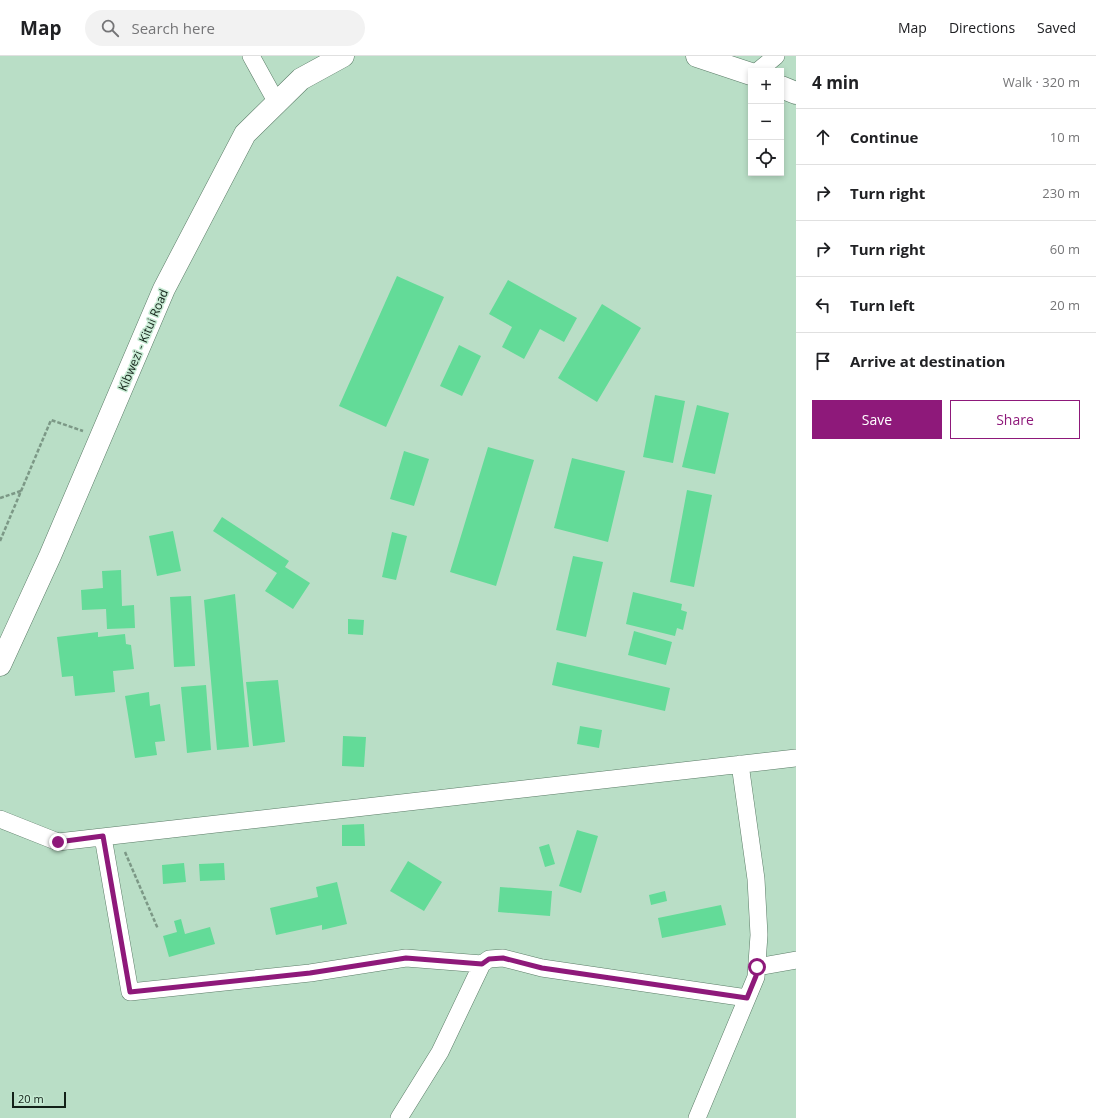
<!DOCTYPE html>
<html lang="en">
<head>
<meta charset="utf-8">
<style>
  :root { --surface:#fff; --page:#f2f2f2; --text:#202124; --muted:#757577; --line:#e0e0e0; --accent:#8e197a }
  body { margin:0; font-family:"Open Sans",sans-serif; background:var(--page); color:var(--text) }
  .controls { position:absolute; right:12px; top:12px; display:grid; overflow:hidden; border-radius:0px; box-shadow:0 2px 6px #0003 }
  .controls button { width:36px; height:36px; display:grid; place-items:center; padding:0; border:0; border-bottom:1px solid var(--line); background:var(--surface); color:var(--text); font:20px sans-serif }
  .scale { position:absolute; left:12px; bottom:10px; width:54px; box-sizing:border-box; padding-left:4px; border:2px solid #132118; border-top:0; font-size:11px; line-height:14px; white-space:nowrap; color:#132118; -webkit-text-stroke:3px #c6ebd3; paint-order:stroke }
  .stop { position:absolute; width:12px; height:12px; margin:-9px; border:3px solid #8e197a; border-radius:50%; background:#fff }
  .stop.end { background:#8e197a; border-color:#fff; box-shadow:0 1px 4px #0008 }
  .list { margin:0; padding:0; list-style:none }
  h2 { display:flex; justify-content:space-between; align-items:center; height:52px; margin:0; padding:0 16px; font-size:17px }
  h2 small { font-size:13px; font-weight:400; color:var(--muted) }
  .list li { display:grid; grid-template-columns:26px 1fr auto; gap:12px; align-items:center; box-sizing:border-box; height:56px; padding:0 16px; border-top:1px solid var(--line) }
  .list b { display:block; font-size:15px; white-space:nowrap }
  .list em { font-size:13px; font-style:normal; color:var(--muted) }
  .actions { display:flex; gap:8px; padding:12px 16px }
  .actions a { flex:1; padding:9px 0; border:1px solid var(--accent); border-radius:0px; text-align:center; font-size:14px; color:var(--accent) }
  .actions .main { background:var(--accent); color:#fff }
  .icon { flex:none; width:22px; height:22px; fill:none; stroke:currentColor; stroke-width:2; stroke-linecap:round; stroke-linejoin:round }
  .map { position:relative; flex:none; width:796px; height:1062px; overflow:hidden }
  header { display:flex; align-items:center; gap:24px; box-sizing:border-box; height:56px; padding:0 20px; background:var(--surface); border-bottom:1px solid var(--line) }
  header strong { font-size:19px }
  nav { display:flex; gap:22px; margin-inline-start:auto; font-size:14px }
  .search { width:280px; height:36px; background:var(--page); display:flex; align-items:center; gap:10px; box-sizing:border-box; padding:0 14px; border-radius:22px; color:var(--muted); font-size:15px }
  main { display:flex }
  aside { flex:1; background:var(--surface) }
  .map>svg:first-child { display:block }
  .building { fill:#63db98 }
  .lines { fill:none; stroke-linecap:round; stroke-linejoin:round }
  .minor-casing { stroke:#5b7c67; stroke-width:18 }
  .primary-casing { stroke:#5b7c67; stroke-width:23 }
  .path { stroke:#7c9886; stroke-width:2.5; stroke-dasharray:4 2; stroke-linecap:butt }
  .minor { stroke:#fff; stroke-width:17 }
  .primary { stroke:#fff; stroke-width:22 }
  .route { stroke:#8e197a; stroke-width:5 }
  .labels { text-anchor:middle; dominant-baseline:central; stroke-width:3; stroke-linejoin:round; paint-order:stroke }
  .street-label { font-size:12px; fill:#132118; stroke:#c6ebd3 }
</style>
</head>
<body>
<header>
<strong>Map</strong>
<div class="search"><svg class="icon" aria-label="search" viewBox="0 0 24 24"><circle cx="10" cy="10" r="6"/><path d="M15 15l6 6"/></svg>Search here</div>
<nav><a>Map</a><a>Directions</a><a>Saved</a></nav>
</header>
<main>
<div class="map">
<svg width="796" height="1062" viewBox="0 0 796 1062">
  <rect width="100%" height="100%" fill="#b9dec6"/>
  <path class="building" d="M397 220 444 241 386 371 339 350Z
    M508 224 577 262 564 286 540 273 524 303 502 291 512 271 489 258Z
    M602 248 641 272 597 346 558 322Z
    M459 289 481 300 462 340 440 330Z
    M655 339 685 345 673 407 643 401Z
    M697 349 729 357 715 418 682 411Z
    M488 391 534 404 496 530 450 516Z
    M404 395 429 403 414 450 390 443Z
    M572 402 625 415 608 486 554 472Z
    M687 434 712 439 694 531 670 526Z
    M222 461 289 505 285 511 310 527 293 553 265 535 277 517 213 475Z
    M173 475 181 515 157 520 149 480Z
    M392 476 407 480 396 524 382 521Z
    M573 500 603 506 586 581 556 574Z
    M121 514 122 550 134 549 135 572 107 573 106 553 82 554 81 534 103 532 102 515Z
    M633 536 682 548 681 554 687 556 683 574 677 572 675 580 626 568Z
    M235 538 249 691 217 694 204 544Z
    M191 540 195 610 174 611 170 541Z
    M348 563 364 564 363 579 348 578Z
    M634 575 672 586 666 609 628 599Z
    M98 576V581L125 578 126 588 131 589 134 613 113 615 115 636 75 640 73 620 62 621 57 581Z
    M557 606 670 632 665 655 552 629Z
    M278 624 285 686 253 690 246 626Z
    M206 629 211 694 187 697 181 631Z
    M149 636 150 650 160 648 165 685 155 686 157 699 135 702 125 640Z
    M580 670 602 674 599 692 577 688Z
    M343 680 366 681 364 711 342 710Z
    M364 768 365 790H342V769Z
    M577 774 598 780 581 837 559 830Z
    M549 788 555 808 545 811 539 791Z
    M408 805 442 826 424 855 390 835Z
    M184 807 186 826 163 828 162 809Z
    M224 807 225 824 200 825 199 808Z
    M337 826 347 868 322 874V869L276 879 270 852 318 841 316 831Z
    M500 831 552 835 550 860 498 856Z
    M665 835 667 845 651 849 649 839Z
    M721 849 726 869 662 882 658 862Z
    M181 863 185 878 210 871 215 888 169 901 163 880 177 876 174 865Z"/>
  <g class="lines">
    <g class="minor-casing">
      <path id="minor" d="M251 0 277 47
        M758 15 776 0
        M0 763 58 786 796 702
        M103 781 130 936 310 917 406 902 482 908
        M757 911 796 904
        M399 1062 440 996 482 908 489 903 503 902 542 912 747 942
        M697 1062 756 921 759 879 756 823 740 708"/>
    </g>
    <g class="primary-casing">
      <path id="primary" d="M697 0 751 18
        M781 31 796 37
        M0 609 50 500 164 233 245 78 301 23 343 0"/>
    </g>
    <path class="path" d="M0 442 21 435
      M0 485 51 364 83 375
      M125 796 158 873"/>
    <use href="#minor" class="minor"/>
    <use href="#primary" class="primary"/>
  </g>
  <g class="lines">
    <path class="route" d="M58 786 103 780 130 936 310 917 406 902 482 908 489 903 503 902 542 912 747 942 756 920 757 911"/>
  </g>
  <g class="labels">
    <g class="street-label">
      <text transform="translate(143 284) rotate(-67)">Kibwezi - Kitui Road</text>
    </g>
  </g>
</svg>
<div class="controls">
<button>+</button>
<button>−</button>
<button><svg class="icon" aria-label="locate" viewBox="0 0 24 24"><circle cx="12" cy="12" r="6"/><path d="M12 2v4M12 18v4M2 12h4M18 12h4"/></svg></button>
</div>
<div class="scale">20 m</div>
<div class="stop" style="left:757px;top:911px"></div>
<div class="stop end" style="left:58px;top:786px"></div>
</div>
<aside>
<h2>4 min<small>Walk · 320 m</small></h2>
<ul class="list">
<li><svg class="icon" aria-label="ahead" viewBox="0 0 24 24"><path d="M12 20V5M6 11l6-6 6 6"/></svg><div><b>Continue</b></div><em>10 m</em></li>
<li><svg class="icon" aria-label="right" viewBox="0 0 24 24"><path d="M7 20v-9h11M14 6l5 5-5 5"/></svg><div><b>Turn right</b></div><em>230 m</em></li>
<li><svg class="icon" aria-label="right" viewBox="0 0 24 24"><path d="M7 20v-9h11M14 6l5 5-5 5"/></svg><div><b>Turn right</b></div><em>60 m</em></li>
<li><svg class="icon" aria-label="left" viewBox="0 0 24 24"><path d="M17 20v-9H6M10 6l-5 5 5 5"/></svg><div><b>Turn left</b></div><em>20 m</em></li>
<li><svg class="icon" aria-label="arrive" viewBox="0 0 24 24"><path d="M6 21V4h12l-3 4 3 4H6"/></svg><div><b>Arrive at destination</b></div></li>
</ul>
<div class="actions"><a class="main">Save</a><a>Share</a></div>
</aside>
</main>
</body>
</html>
